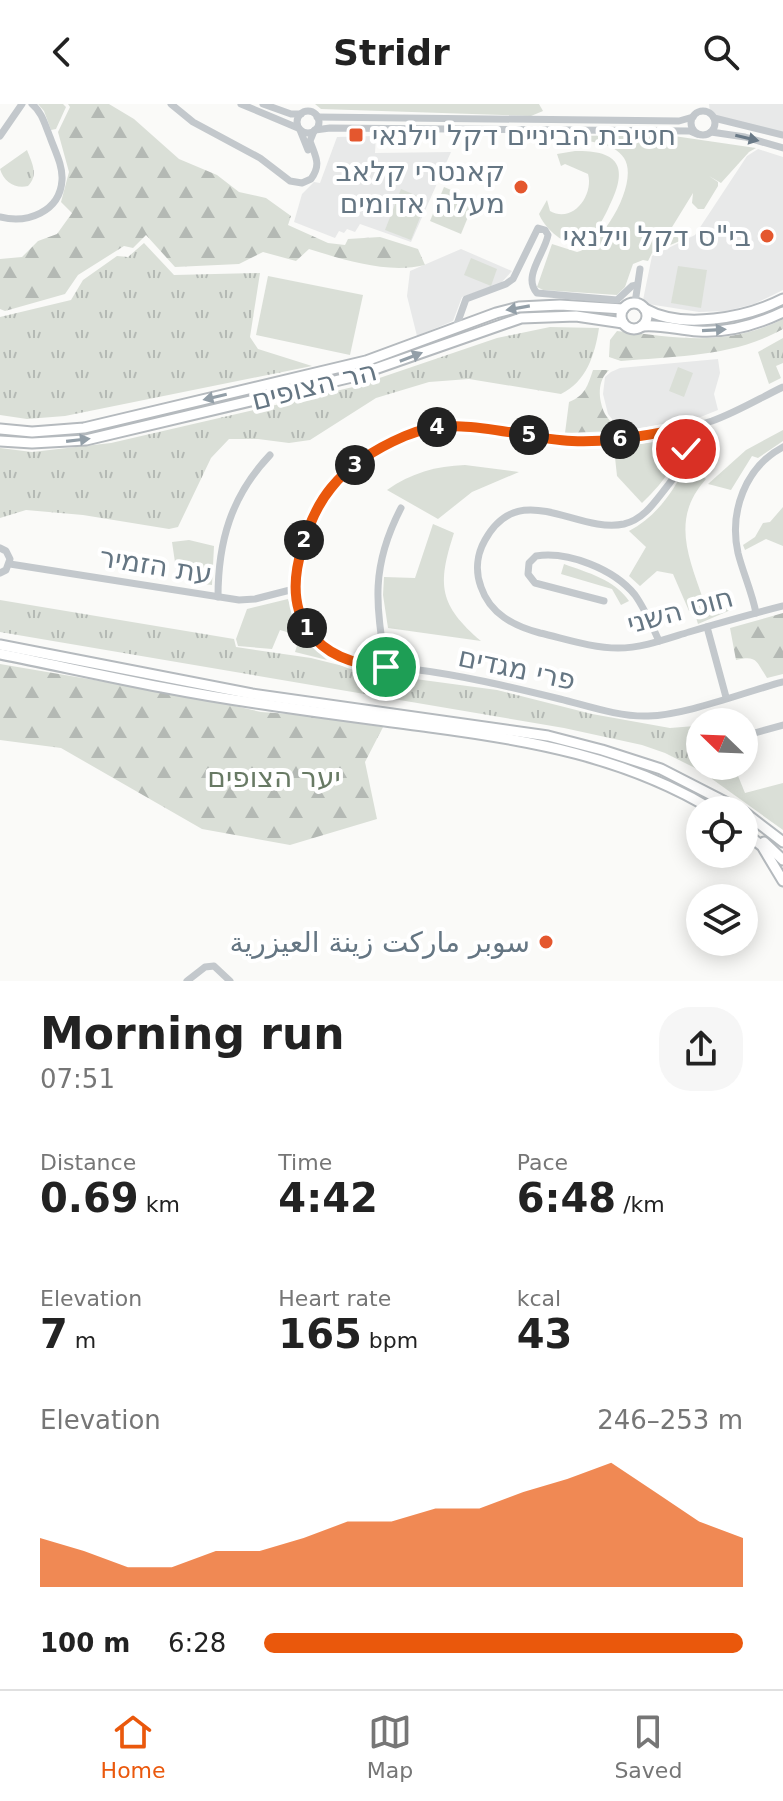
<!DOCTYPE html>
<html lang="en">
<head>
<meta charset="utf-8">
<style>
  body { margin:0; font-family:"DejaVu Sans",Vazirmatn,Heebo,sans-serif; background:#f6f6f6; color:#222; height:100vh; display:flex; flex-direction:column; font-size:30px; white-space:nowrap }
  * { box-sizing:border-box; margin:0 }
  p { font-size:26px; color:#767676 }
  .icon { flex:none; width:44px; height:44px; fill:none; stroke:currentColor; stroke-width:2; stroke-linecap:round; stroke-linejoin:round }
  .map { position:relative; height:877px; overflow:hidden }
  .sheet { display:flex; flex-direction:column; background:#fff; flex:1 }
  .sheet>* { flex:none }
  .needle { width:52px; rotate:293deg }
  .buttons { position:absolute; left:686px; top:604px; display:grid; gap:16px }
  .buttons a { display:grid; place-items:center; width:72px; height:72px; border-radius:50%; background:#fff; box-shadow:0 4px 20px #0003; font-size:40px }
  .pin { position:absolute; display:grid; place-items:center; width:68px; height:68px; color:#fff; margin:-34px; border:4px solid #fff; border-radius:50%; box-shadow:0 2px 8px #0007 }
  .km { position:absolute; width:40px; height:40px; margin:-20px; border-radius:50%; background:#222; color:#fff; font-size:22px; line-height:40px; text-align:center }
  .round { display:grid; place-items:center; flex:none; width:84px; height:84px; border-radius:32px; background:#f6f6f6 }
  .overview { display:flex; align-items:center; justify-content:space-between; height:136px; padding:0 40px }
  h1 { font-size:44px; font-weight:700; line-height:60px }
  .figures { display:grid; grid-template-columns:repeat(3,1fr); gap:12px; height:136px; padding:8px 40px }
  .figures div { display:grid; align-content:center }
  .figures b { font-size:40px; font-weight:700 }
  .figures small { font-size:22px; font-weight:400 }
  .figures p { font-size:22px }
  .chart { height:224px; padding:16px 40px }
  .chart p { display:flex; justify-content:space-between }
  .chart svg { width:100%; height:144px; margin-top:8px; fill:#ea580c; opacity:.7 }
  ul { padding:0 40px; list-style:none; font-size:26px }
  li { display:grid; grid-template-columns:128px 96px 1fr; align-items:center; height:60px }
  li i { height:20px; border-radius:10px; background:#ea580c }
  header { display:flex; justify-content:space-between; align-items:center; height:104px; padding:0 40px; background:#fff; font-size:36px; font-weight:700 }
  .menu { display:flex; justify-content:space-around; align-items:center; height:112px; border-top:2px solid #e0e0e0; background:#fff; font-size:22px; color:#767676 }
  .menu a { display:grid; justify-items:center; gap:4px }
  .menu .current { color:#ea580c }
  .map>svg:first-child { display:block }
  .built { fill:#e8e9e9 }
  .grass { fill:url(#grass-tufts) }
  .forest { fill:url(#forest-firs) }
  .park { fill:#dadfd7 }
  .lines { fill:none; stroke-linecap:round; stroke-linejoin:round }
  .major-casing { stroke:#b5babe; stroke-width:13 }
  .minor { stroke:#c3c8cc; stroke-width:7 }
  .major { stroke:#fff; stroke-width:9 }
  .oneway { fill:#6a7a87 }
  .oneway2 { fill:#939fa8 }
  .route-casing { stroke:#fff; stroke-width:16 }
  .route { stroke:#ea580c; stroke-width:10 }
  .poi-dot { fill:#e4572e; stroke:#fff; stroke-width:3 }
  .labels { text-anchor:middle; stroke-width:8; stroke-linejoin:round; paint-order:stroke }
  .poi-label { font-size:28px; fill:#657683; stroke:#fff; text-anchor:end }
  .street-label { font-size:28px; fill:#657683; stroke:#fff }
  .park-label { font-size:28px; fill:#687a64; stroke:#fff }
</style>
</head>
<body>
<header><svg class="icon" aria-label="back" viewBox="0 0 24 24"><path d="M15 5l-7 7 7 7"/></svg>Stridr<svg class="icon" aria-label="search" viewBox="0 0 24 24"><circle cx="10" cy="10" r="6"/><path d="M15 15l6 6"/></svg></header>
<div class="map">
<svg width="783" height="877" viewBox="0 0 783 877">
  <defs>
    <pattern id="grass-tufts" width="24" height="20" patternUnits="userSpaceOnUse" patternTransform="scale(2)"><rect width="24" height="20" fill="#dadfd7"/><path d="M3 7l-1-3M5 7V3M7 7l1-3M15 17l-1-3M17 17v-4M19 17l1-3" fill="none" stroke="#b4b9b4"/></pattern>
    <pattern id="forest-firs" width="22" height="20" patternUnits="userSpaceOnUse" patternTransform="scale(2)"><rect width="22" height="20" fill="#dadfd7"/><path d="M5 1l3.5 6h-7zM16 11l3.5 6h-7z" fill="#b4b9b4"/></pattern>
  </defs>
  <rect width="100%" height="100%" fill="#fafaf8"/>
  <!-- built -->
  <g class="built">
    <polygon points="709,0 783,0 783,31 714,14 710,9"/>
    <polygon points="376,32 375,49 451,48 411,138 360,120 355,128 347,125 344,129 339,127 335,134 294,118 302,90 314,78 320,79 337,33"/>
    <polygon points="758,45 783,53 783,186 754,200 726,207 699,208 648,200 643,196 652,152 695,131 747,52"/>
    <polygon points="461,145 512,167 501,179 462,193 453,217 417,232 407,192 410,167"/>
    <polygon points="718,255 720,269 714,290 718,306 698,314 618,328 616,320 608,310 603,290 605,273 611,268 620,264"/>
  </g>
  <!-- grass -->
  <g class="grass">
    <path d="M27,46C32,59 39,71 28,82C15,85 4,78 0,65Z"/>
    <polygon points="144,139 174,171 260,169 250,233 258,245 312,262 65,312 27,315 0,311 0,213 71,196 83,176 117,152 128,153"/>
    <path d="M550,223L599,224C595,251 586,278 561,290L469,275L429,278L376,294L310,336L289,339L258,335H229L211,354L178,423L169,425L83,411L26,406L0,414V344L32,348L111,339L353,283L497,234Z"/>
    <polygon points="783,234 783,259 776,262 781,274 769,280 758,248"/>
    <polygon points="0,496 234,535 236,543 311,554 371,569 497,586 592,610 670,624 695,622 700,637 700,662 708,662 711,672 665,649 642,641 564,624 0,528"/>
  </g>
  <!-- forest -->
  <g class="forest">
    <path d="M68,0H109L134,15L179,55L217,71L239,88L266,94L291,112L288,121L328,139L345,141L348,135L380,133L418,145L425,161C387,170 345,156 309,145L296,157L263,148L239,160L175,163L146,131L133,144L124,142L78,171L65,190L5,207L0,205V155L22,153L38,137L57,130L72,109L61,98L69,68L58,28L70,3Z"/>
    <path d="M783,215V225C733,253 676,252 621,257L609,253L610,236L617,227C676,233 726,244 783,215Z"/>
    <path d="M593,266H609C597,277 598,295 605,310C609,317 613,318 615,327L565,329L569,298C585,292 588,281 593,266Z"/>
    <path d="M783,509V570L767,574C756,557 757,551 736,556L730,524Z"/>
    <polygon points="0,560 200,594 261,608 303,611 383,623 365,658 377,715 290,741 202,725 61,644 0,636"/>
  </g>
  <!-- park -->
  <g class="park">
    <polygon points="38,0 63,0 66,3 56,25 51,26 44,7"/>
    <polygon points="315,0 539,0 543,7 531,12 321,5"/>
    <path d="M667,31L756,44L749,48L721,79L709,72L718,78V82L704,105H698L692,99L693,89L669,128L682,136L652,149L648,157L643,156L633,160L625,183L617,191L543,186L537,183L552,140L577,148C602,142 640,78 624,54C614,38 587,37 571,35L567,32Z"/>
    <path d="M575,47C623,46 628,66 608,105C601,119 592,137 575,140C561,139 544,123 539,110L547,96L550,107C573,120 594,91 588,70L565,60L561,62L557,50Z"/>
    <polygon points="444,83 475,96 461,130 430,117"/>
    <polygon points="401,85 427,96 411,136 385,126"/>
    <polygon points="471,154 497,165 491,182 464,171"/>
    <polygon points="678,162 707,166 701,204 671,199"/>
    <polygon points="268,172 363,191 350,251 256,231"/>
    <polygon points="678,263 693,269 684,293 669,287"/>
    <polygon points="783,326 783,337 758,354 752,352 731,386 708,380 746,346"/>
    <path d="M677,334C681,360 659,382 642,399L617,372L614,344Z"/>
    <path d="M687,360L706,375C671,414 688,451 703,495L733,505L698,520L694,507H689L673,470L657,467L640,482L629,472L646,443L629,427C656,413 674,387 687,360Z"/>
    <path d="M465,361L519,368L472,388L438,415L387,386C411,369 436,362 465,361Z"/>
    <polygon points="783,403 783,442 766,435 745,446 743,441 755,433 763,419 770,418"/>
    <path d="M433,420L454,429C437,481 439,501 481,537L388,524L383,491L384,473L415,474Z"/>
    <polygon points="189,436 214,442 212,481 192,479 194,468 176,465 172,438"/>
    <path d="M564,460C588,469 614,475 629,497L621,501L612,485L561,470Z"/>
    <path d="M288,495C296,520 307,539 327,556L295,548L300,532L280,526L272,545L238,542L236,535L247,505Z"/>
    <polygon points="719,662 734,662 745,689 783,679 783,726 712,675 710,664"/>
  </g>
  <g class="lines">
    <defs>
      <g id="major">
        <circle cx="634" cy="212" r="13"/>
        <path d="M645,205C682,226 746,214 783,195"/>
        <path d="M642,222C661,220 679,226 698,227C728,229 756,221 783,208"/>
        <polyline points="0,325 32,328 84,324 366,257 496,209 519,203 560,201 623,205"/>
        <polyline points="0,337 32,339 86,336 352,273 521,214 576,212 623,219"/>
        <polyline points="0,541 252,590 548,632 602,646 661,665 741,706"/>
        <path d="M0,550C85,567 170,587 256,599C314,608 372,615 430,623C529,636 626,653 713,706"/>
        <polyline points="744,708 783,738"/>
        <polyline points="744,728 762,742 783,777"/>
        <polyline points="764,738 783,756"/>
      </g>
    </defs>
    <!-- major casing -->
    <use href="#major" class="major-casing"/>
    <!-- minor -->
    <g class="minor">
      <path d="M171,0L193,18L260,54L290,77L302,79L311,75C322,60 315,52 310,37L314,27"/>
      <polyline points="241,0 298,24"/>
      <polyline points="263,0 291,10 301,10"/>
      <circle cx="703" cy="19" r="12"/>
      <circle cx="308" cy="18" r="11"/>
      <polyline points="317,13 679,17 693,13"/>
      <polyline points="714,14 783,31"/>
      <polyline points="300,26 308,46"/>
      <polyline points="315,26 330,24 690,27 697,30"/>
      <polyline points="711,28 745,33 783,44"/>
      <polyline points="0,32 22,0"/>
      <path d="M0,113C27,120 60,108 62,76C63,62 55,47 50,33C45,21 42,8 32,0"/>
      <polyline points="635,199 640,165"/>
      <path d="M456,223L466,195L506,180L513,175L538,124L545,126L548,131C545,149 522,173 537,189L617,196L632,182L637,181"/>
      <path d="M783,283C760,294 737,308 712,317C670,331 620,338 575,337C496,335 452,302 375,346C335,370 312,407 299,451C289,488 296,525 330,548C354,564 384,562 411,565C461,571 511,583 560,595C588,602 619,613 648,612C687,611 744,588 783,578"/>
      <path d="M681,325C689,348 683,362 669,380C656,396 645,415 624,420C576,430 520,373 485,436C477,450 475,467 481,483C490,510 514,522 540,529C566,535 592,544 618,544C642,544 666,535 689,528C720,519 751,510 783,502"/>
      <polyline points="0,444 6,447 10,455 6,466 0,469"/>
      <polyline points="10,460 239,496 255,495 294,485"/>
      <path d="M218,493C218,438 231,392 270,351"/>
      <path d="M604,497L535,479L528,470L529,459L536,452C568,447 614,465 635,491C645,505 652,522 659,537"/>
      <path d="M756,509C752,488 743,469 738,449C729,408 745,363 783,343"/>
      <polyline points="707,523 726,593"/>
      <path d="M386,563C376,500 370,464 401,404"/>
      <polyline points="744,632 783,621"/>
      <polyline points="187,877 205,863 214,862 230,877"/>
    </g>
    <!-- major -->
    <use href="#major" class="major"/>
  </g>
  <!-- one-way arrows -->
  <defs><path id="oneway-solid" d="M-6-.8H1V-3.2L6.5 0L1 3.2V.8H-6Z" transform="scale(2)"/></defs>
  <use class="oneway" href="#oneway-solid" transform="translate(747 34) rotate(13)"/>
  <g class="oneway2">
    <use href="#oneway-solid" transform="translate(518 204) rotate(170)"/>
    <use href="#oneway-solid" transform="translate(714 226) rotate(-3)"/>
    <use href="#oneway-solid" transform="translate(411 253) rotate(-21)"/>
    <use href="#oneway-solid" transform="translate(215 293) rotate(167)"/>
    <use href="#oneway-solid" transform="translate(78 336) rotate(-7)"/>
  </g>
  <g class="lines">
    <defs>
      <path id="route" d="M386,563C314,558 281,513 302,444C308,423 317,401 331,384C350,360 377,344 405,332C459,309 516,334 572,337C609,339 645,331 681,325L686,345"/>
    </defs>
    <!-- route casing -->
    <use href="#route" class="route-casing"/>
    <!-- route -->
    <use href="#route" class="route"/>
  </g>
  <!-- markers -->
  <g class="poi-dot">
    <rect x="348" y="23" width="16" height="16" rx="4"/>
    <circle cx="521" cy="83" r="8"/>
    <circle cx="767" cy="132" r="8"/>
    <circle cx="546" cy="838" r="8"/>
  </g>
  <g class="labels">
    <!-- poi labels -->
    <g class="poi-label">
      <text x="372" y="41" text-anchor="start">חטיבת הביניים דקל וילנאי</text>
      <text x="505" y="77">קאנטרי קלאב<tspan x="505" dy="32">מעלה אדומים</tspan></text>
      <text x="751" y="142">בי"ס דקל וילנאי</text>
      <text x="530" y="848">سوبر ماركت زينة العيزرية</text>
    </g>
    <!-- street labels -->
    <g class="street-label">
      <text transform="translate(314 281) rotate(-14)" y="10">הר הצופים</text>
      <text transform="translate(156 461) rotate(9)" y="10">עת הזמיר</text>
      <text transform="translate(680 506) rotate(-15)" y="10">חוט השני</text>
      <text transform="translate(517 564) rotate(12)" y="10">פרי מגדים</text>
    </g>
    <!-- park labels -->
    <g class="park-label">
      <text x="274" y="683">יער הצופים</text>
    </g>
  </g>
</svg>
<div class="buttons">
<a><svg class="needle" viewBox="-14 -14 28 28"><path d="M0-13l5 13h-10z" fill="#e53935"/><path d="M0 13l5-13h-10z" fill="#767676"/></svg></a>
<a><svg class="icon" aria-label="locate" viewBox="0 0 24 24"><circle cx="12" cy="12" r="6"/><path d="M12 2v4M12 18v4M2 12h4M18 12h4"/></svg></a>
<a><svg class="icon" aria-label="layers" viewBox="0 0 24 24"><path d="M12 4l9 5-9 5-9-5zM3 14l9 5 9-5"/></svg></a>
</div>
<div class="pin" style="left:386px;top:563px;background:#1e9e55"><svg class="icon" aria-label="arrive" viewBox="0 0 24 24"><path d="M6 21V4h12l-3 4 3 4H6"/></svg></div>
<div class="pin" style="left:686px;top:345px;background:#d93025"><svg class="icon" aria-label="check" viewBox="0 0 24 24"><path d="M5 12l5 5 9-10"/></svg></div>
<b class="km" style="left:307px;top:524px">1</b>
<b class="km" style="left:304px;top:436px">2</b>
<b class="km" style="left:355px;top:361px">3</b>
<b class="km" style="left:437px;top:323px">4</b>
<b class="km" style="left:529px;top:331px">5</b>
<b class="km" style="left:620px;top:335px">6</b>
</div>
<section class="sheet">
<div class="overview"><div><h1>Morning run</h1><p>07:51</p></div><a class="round"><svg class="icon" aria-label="share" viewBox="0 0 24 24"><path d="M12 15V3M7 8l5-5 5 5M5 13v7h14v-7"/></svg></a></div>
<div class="figures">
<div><p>Distance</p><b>0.69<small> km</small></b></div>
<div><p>Time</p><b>4:42</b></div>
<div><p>Pace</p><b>6:48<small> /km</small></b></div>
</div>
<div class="figures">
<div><p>Elevation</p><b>7<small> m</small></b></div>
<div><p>Heart rate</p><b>165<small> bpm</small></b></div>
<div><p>kcal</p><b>43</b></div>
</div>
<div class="chart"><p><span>Elevation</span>246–253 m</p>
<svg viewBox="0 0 160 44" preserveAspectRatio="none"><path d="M0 44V29L10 33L20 38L30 38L40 33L50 33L60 29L70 24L80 24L90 20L100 20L110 15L120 11L130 6L140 15L150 24L160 29V44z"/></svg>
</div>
<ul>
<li><b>100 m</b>6:28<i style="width:100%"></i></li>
</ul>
</section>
<nav class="menu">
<a class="current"><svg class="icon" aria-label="home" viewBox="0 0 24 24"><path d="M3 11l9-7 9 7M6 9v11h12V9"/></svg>Home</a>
<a><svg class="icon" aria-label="map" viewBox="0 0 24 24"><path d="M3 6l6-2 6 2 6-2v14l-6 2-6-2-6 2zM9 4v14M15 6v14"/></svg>Map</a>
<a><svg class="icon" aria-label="saved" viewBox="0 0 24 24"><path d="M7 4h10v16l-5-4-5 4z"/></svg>Saved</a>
</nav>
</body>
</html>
